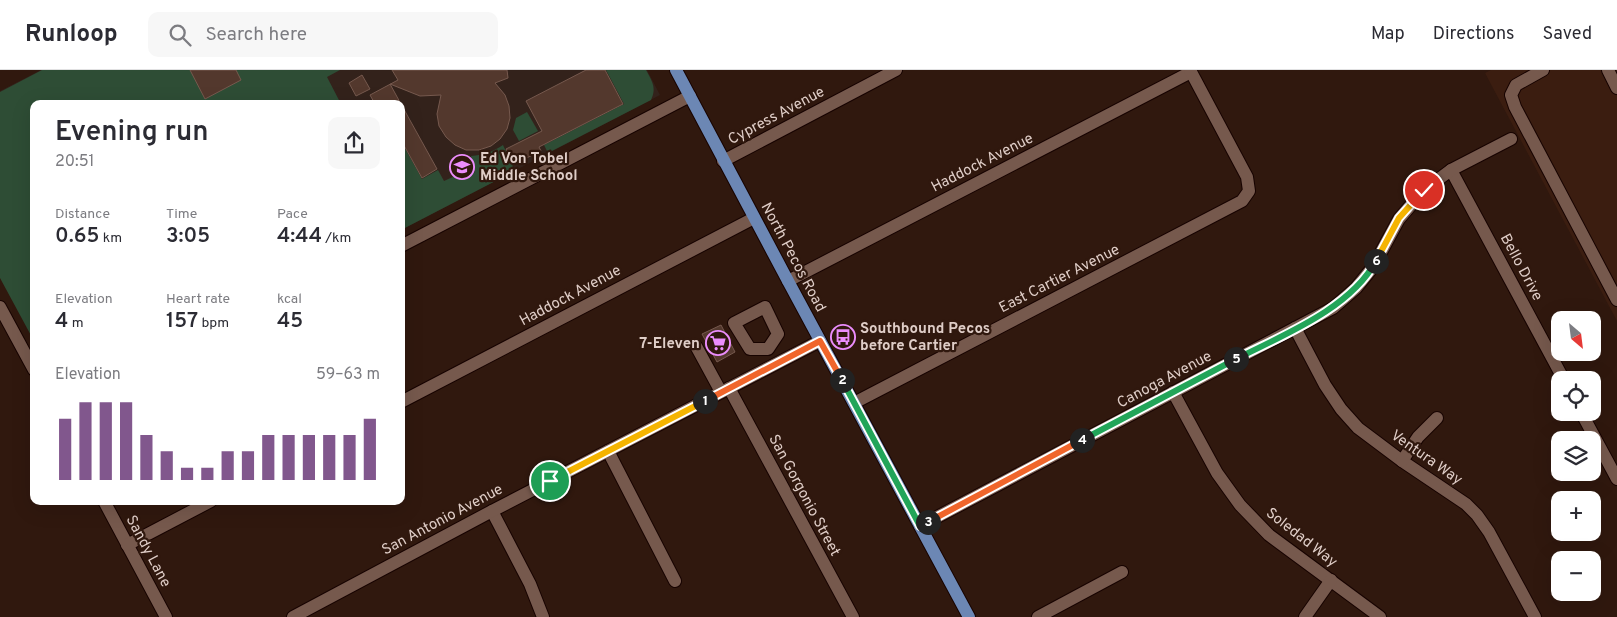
<!DOCTYPE html>
<html lang="en">
<head>
<meta charset="utf-8">
<style>
  body { margin:0; font-family:Overpass,sans-serif; background:#f7f7f7; color:#2b2b33; height:100vh; display:flex; flex-direction:column; font-size:19px; white-space:nowrap }
  * { box-sizing:border-box; margin:0 }
  p { font-size:16px; color:#7c7c81 }
  .icon { flex:none; width:28px; height:28px; fill:none; stroke:currentColor; stroke-width:2; stroke-linecap:round; stroke-linejoin:round }
  .map { position:relative; flex:1; overflow:hidden }
  .sheet { position:absolute; left:30px; top:30px; width:375px; height:405px; display:flex; flex-direction:column; background:#fff; border-radius:10px; box-shadow:0 5px 20px #0002 }
  .sheet>* { flex:none }
  .needle { width:32px; rotate:152deg }
  .buttons { position:absolute; left:1551px; top:241px; display:grid; gap:10px }
  .buttons a { display:grid; place-items:center; width:50px; height:50px; border-radius:10px; background:#fff; box-shadow:0 5px 20px #0002; font-size:25px }
  .pin { position:absolute; display:grid; place-items:center; width:42px; height:42px; color:#fff; margin:-21px; border:2px solid #fff; border-radius:50%; box-shadow:0 1px 5px #0007 }
  .km { position:absolute; width:25px; height:25px; margin:-12px; border-radius:50%; background:#222; color:#fff; font-size:14px; line-height:25px; text-align:center }
  .round { display:grid; place-items:center; flex:none; width:52px; height:52px; border-radius:10px; background:#f7f7f7 }
  .overview { display:flex; align-items:center; justify-content:space-between; height:85px; padding:0 25px }
  h1 { font-size:28px; font-weight:600; line-height:38px }
  .metrics { display:grid; grid-template-columns:repeat(3,1fr); gap:8px; height:85px; padding:5px 25px }
  .metrics div { display:grid; align-content:center }
  .metrics b { font-size:21px; font-weight:600 }
  .metrics small { font-size:14px; font-weight:400 }
  .metrics p { font-size:14px }
  .chart { height:140px; padding:10px 25px }
  .chart p { display:flex; justify-content:space-between }
  .chart svg { width:100%; height:90px; margin-top:5px; stroke:#81578d; stroke-width:6 }
  header { display:flex; align-items:center; gap:30px; box-sizing:border-box; height:70px; padding:0 25px; background:#fff; border-bottom:1px solid #e1e1e2 }
  header strong { font-size:24px }
  nav { display:flex; gap:28px; margin-inline-start:auto; font-size:18px }
  .search { width:350px; height:45px; background:#f7f7f7; display:flex; align-items:center; gap:12px; box-sizing:border-box; padding:0 18px; border-radius:10px; color:#7c7c81; font-size:19px }
  .map>svg:first-child { display:block }
  .built { fill:#3b1d10 }
  .education { fill:#33221b }
  .green { fill:#2e4d35 }
  .building { fill:#53382d; stroke:#76594e }
  .lines { fill:none; stroke-linecap:round; stroke-linejoin:round }
  .minor-casing { stroke:#170300; stroke-width:14 }
  .major-casing { stroke:#170300; stroke-width:14 }
  .minor { stroke:#76594d; stroke-width:12 }
  .major { stroke:#6c87b4; stroke-width:12 }
  .split-1-casing { stroke:#fff; stroke-width:10 }
  .split-2-casing { stroke:#fff; stroke-width:10 }
  .split-3-casing { stroke:#fff; stroke-width:10 }
  .split-4-casing { stroke:#fff; stroke-width:10 }
  .split-5-casing { stroke:#fff; stroke-width:10 }
  .split-6-casing { stroke:#fff; stroke-width:10 }
  .split-7-casing { stroke:#fff; stroke-width:10 }
  .split-1 { stroke:#f5b400; stroke-width:6 }
  .split-2 { stroke:#f0652b; stroke-width:6 }
  .split-3 { stroke:#22a559; stroke-width:6 }
  .split-4 { stroke:#f0652b; stroke-width:6 }
  .split-5 { stroke:#22a559; stroke-width:6 }
  .split-6 { stroke:#22a559; stroke-width:6 }
  .split-7 { stroke:#f5b400; stroke-width:6 }
  .labels { text-anchor:middle; stroke-width:4.5; stroke-linejoin:round; paint-order:stroke }
  .street-label { font-size:15px; fill:#dfcdc7; stroke:#30180e }
  .poi-label { font-size:15px; font-weight:bold; fill:#dfcdc7; stroke:#30180e; text-anchor:start }
</style>
</head>
<body>
<header>
<strong>Runloop</strong>
<div class="search"><svg class="icon" aria-label="search" viewBox="0 0 24 24"><circle cx="10" cy="10" r="6"/><path d="M15 15l6 6"/></svg>Search here</div>
<nav><a>Map</a><a>Directions</a><a>Saved</a></nav>
</header>
<div class="map">
<svg width="1617" height="547" viewBox="0 0 1617 547">
  <rect width="100%" height="100%" fill="#30180e"/>
  <!-- built -->
  <polygon class="built" points="1491,0 1617,0 1617,251 1485,3"/>
  <!-- education -->
  <polygon class="education" points="41,0 647,0 660,25 401,160 401,34 34,34 0,208 0,21"/>
  <!-- green -->
  <g class="green">
    <polygon points="42,0 340,0 327,7 341,34 34,34 34,271 0,208 0,22"/>
    <path d="M606,0H646C652,11 657,18 651,30L548,83L544,75L624,34Z"/>
    <polygon points="527,42 538,61 519,71 513,60 516,48"/>
    <path d="M401,71L422,109L438,100L444,111L470,99L472,104L475,102L471,86C484,85 492,82 503,75L515,101L401,160Z"/>
  </g>
  <!-- building -->
  <g class="building">
    <polygon points="190,0 236,0 241,10 205,29"/>
    <polygon points="392,0 507,0 508,8 495,13 505,25 509,36 510,48 507,59 500,69 491,76 479,80 466,80 455,75 446,67 439,56 437,44 441,25 420,26 390,14 401,34 375,34 370,25 398,10"/>
    <polygon points="586,0 605,0 623,34 539,77 541,81 514,94 506,79 542,61 526,31"/>
    <polygon points="362,5 370,19 356,26 349,13"/>
    <polygon points="401,34 437,99 422,108 401,70"/>
    <polygon points="721,255 735,282 717,292 702,264"/>
  </g>
  <g class="lines">
    <defs>
      <g id="minor">
        <polyline points="1543,0 1516,15 1511,25 1515,37 1617,230"/>
        <polyline points="1608,0 1617,18"/>
        <polyline points="723,91 896,0"/>
        <polyline points="1451,100 1564,310"/>
        <polyline points="401,176 690,26"/>
        <polyline points="788,211 1191,2"/>
        <polyline points="0,237 34,300"/>
        <polygon points="765,237 778,264 768,279 750,279 734,253"/>
        <polyline points="1295,258 1325,315 1341,339 1358,358 1402,391 1466,434 1477,445 1489,462 1535,547"/>
        <polyline points="696,276 721,322"/>
        <polyline points="729,318 853,547"/>
        <polyline points="1173,322 1217,403 1240,435 1269,465 1380,547"/>
        <polyline points="401,332 754,148"/>
        <polyline points="854,333 1242,131 1249,121 1247,107 1190,0"/>
        <polyline points="1581,342 1617,409"/>
        <polyline points="608,381 675,511"/>
        <polyline points="1402,391 1418,367 1437,348"/>
        <polyline points="104,431 166,547"/>
        <polyline points="492,441 530,514 543,547"/>
        <polyline points="920,456 1333,238 1356,218 1373,197 1399,149 1424,120 1451,100 1511,69"/>
        <polyline points="127,475 211,431"/>
        <polyline points="293,547 492,441 820,271"/>
        <polyline points="1038,547 1122,502"/>
        <polyline points="1305,547 1331,510"/>
      </g>
      <polyline id="major" points="676,0 788,211 969,547"/>
    </defs>
    <!-- minor casing -->
    <use href="#minor" class="minor-casing"/>
    <!-- major casing -->
    <use href="#major" class="major-casing"/>
    <!-- minor -->
    <use href="#minor" class="minor"/>
    <!-- major -->
    <use href="#major" class="major"/>
  </g>
  <g class="lines">
    <defs>
      <polyline id="split-1" points="550,411 705,331"/>
      <polyline id="split-2" points="705,331 820,271 842,310"/>
      <polyline id="split-3" points="842,310 920,456 928,452"/>
      <polyline id="split-4" points="928,452 1082,370"/>
      <polyline id="split-5" points="1082,370 1236,289"/>
      <path id="split-6" d="M1236,289C1283,265 1350,239 1376,191"/>
      <polyline id="split-7" points="1376,191 1399,148 1424,120"/>
    </defs>
    <!-- split-1 casing -->
    <use href="#split-1" class="split-1-casing"/>
    <!-- split-2 casing -->
    <use href="#split-2" class="split-2-casing"/>
    <!-- split-3 casing -->
    <use href="#split-3" class="split-3-casing"/>
    <!-- split-4 casing -->
    <use href="#split-4" class="split-4-casing"/>
    <!-- split-5 casing -->
    <use href="#split-5" class="split-5-casing"/>
    <!-- split-6 casing -->
    <use href="#split-6" class="split-6-casing"/>
    <!-- split-7 casing -->
    <use href="#split-7" class="split-7-casing"/>
    <!-- split-1 -->
    <use href="#split-1" class="split-1"/>
    <!-- split-2 -->
    <use href="#split-2" class="split-2"/>
    <!-- split-3 -->
    <use href="#split-3" class="split-3"/>
    <!-- split-4 -->
    <use href="#split-4" class="split-4"/>
    <!-- split-5 -->
    <use href="#split-5" class="split-5"/>
    <!-- split-6 -->
    <use href="#split-6" class="split-6"/>
    <!-- split-7 -->
    <use href="#split-7" class="split-7"/>
  </g>
  <!-- icons -->
  <defs>
    <symbol id="school-ring" viewBox="-11 -11 22 22"><circle r="9.5" fill="#30180e" stroke="#eb8dfc" stroke-width="1.5"/><path d="M0-5L7-2L0 1L-7-2ZM-4 1L0 2.5L4 1V4Q0 6-4 4Z" fill="#eb8dfc"/></symbol>
    <symbol id="bus-ring" viewBox="-11 -11 22 22"><circle r="9.5" fill="#30180e" stroke="#eb8dfc" stroke-width="1.5"/><path d="M-5-6H5V4H4V6H2V4H-2V6H-4V4H-5ZM-3.5-4V0h7V-4ZM-3.5 1.2v1.5H-2V1.2ZM2 1.2v1.5H3.5V1.2Z" fill="#eb8dfc"/></symbol>
    <symbol id="supermarket-ring" viewBox="-11 -11 22 22"><circle r="9.5" fill="#30180e" stroke="#eb8dfc" stroke-width="1.5"/><path d="M-6-5.5h2.5l.6 2H6L4.5 2H-2.5L-4.4-4H-6ZM-1.5 3.2a1.3 1.3 0 1 0 .1 0ZM3 3.2a1.3 1.3 0 1 0 .1 0Z" fill="#eb8dfc"/></symbol>
  </defs>
  <g fill-rule="evenodd">
    <use href="#school-ring" x="448" y="83" width="28" height="28"/>
    <use href="#bus-ring" x="829" y="253" width="28" height="28"/>
    <use href="#supermarket-ring" x="704" y="259" width="28" height="28"/>
  </g>
  <g class="labels">
    <!-- street labels -->
    <g class="street-label">
      <text transform="translate(776 45) rotate(-28)" y="5">Cypress Avenue</text>
      <text transform="translate(982 92) rotate(-27)" y="5">Haddock Avenue</text>
      <text transform="translate(794 187) rotate(62)" y="5">North Pecos Road</text>
      <text transform="translate(1522 197) rotate(62)" y="5">Bello Drive</text>
      <text transform="translate(1059 208) rotate(-27)" y="5">East Cartier Avenue</text>
      <text transform="translate(570 225) rotate(-28)" y="5">Haddock Avenue</text>
      <text transform="translate(1164 309) rotate(-28)" y="5">Canoga Avenue</text>
      <text transform="translate(1427 387) rotate(35)" y="5">Ventura Way</text>
      <text transform="translate(805 425) rotate(62)" y="5">San Gorgonio Street</text>
      <text transform="translate(442 449) rotate(-28)" y="5">San Antonio Avenue</text>
      <text transform="translate(1302 467) rotate(38)" y="5">Soledad Way</text>
      <text transform="translate(149 481) rotate(62)" y="5">Sandy Lane</text>
    </g>
    <!-- poi labels -->
    <g class="poi-label">
      <text x="480" y="93">Ed Von Tobel<tspan x="480" dy="17">Middle School</tspan></text>
      <text x="860" y="263">Southbound Pecos<tspan x="860" dy="17">before Cartier</tspan></text>
      <text x="700" y="278" text-anchor="end">7-Eleven</text>
    </g>
  </g>
</svg>
<div class="buttons">
<a><svg class="needle" viewBox="-14 -14 28 28"><path d="M0-13l5 13h-10z" fill="#e53935"/><path d="M0 13l5-13h-10z" fill="#7c7c81"/></svg></a>
<a><svg class="icon" aria-label="locate" viewBox="0 0 24 24"><circle cx="12" cy="12" r="6"/><path d="M12 2v4M12 18v4M2 12h4M18 12h4"/></svg></a>
<a><svg class="icon" aria-label="layers" viewBox="0 0 24 24"><path d="M12 4l9 5-9 5-9-5zM3 14l9 5 9-5"/></svg></a>
<a>+</a>
<a>−</a>
</div>
<div class="pin" style="left:550px;top:411px;background:#1e9e55"><svg class="icon" aria-label="arrive" viewBox="0 0 24 24"><path d="M6 21V4h12l-3 4 3 4H6"/></svg></div>
<div class="pin" style="left:1424px;top:120px;background:#d93025"><svg class="icon" aria-label="check" viewBox="0 0 24 24"><path d="M5 12l5 5 9-10"/></svg></div>
<b class="km" style="left:705px;top:331px">1</b>
<b class="km" style="left:842px;top:310px">2</b>
<b class="km" style="left:928px;top:452px">3</b>
<b class="km" style="left:1082px;top:370px">4</b>
<b class="km" style="left:1236px;top:289px">5</b>
<b class="km" style="left:1376px;top:191px">6</b>
<section class="sheet">
<div class="overview"><div><h1>Evening run</h1><p>20:51</p></div><a class="round"><svg class="icon" aria-label="share" viewBox="0 0 24 24"><path d="M12 15V3M7 8l5-5 5 5M5 13v7h14v-7"/></svg></a></div>
<div class="metrics">
<div><p>Distance</p><b>0.65<small> km</small></b></div>
<div><p>Time</p><b>3:05</b></div>
<div><p>Pace</p><b>4:44<small> /km</small></b></div>
</div>
<div class="metrics">
<div><p>Elevation</p><b>4<small> m</small></b></div>
<div><p>Heart rate</p><b>157<small> bpm</small></b></div>
<div><p>kcal</p><b>45</b></div>
</div>
<div class="chart"><p><span>Elevation</span>59–63 m</p>
<svg viewBox="0 0 160 44" preserveAspectRatio="none"><path d="M5 44V14M15 44V6M25 44V6M35 44V6M45 44V22M55 44V30M65 44V38M75 44V38M85 44V30M95 44V30M105 44V22M115 44V22M125 44V22M135 44V22M145 44V22M155 44V14"/></svg>
</div>
</section>
</div>
</body>
</html>
